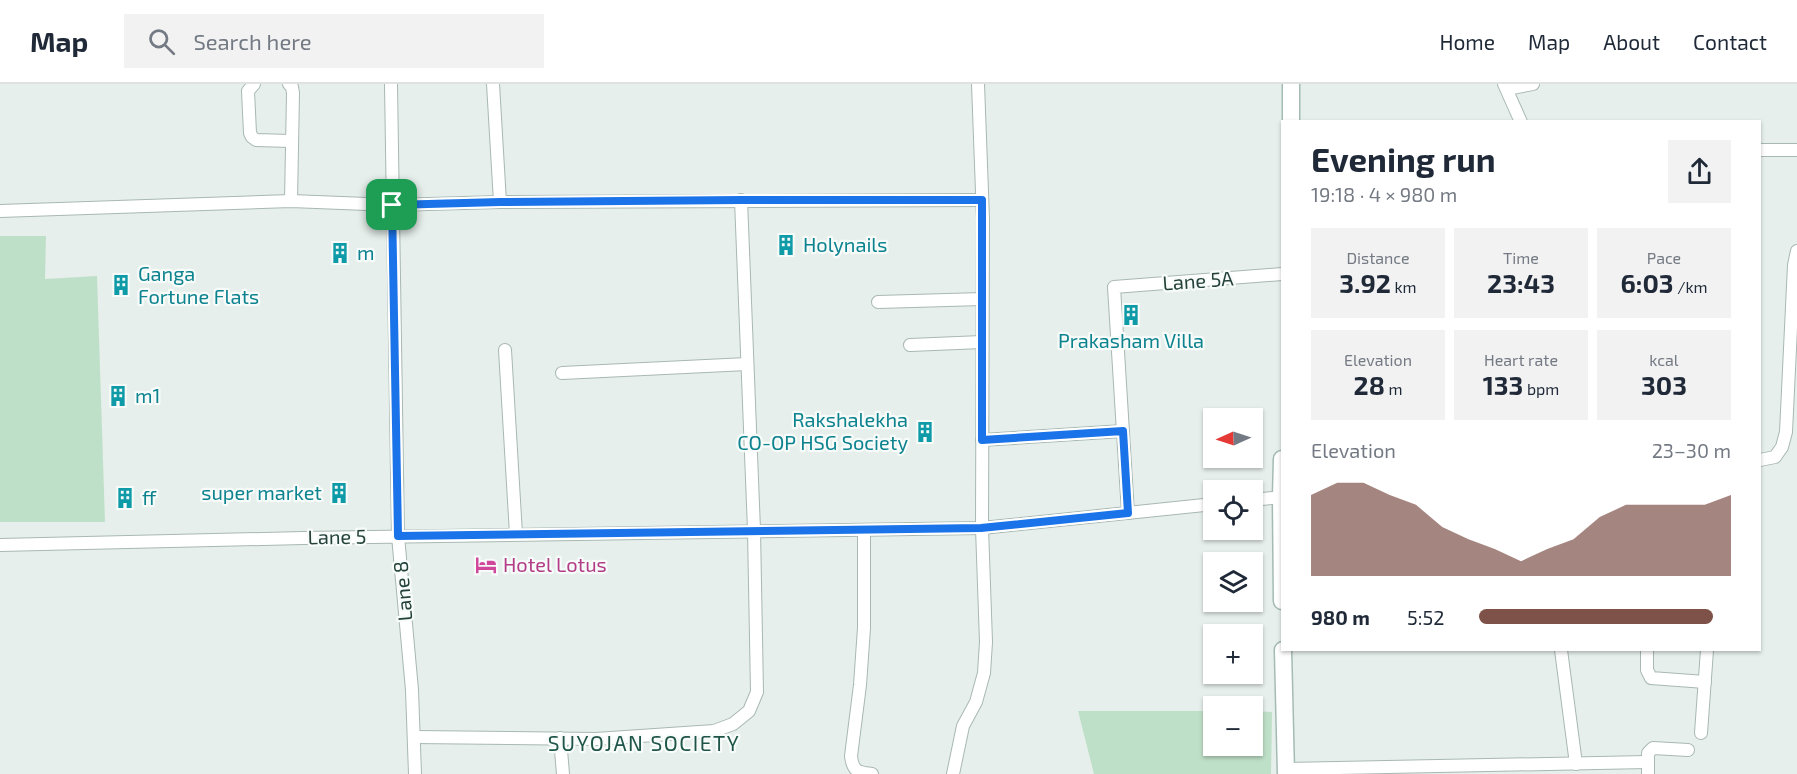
<!DOCTYPE html>
<html lang="en">
<head>
<meta charset="utf-8">
<style>
  body { margin:0; font-family:"Exo 2",sans-serif; background:#f2f2f3; color:#1f2937; height:100vh; display:flex; flex-direction:column; font-size:22px; white-space:nowrap }
  * { box-sizing:border-box; margin:0 }
  p { font-size:20px; color:#747a83 }
  .icon { flex:none; width:33px; height:33px; fill:none; stroke:currentColor; stroke-width:2; stroke-linecap:round; stroke-linejoin:round }
  .map { position:relative; flex:1; overflow:hidden }
  .sheet { position:absolute; left:1281px; top:36px; width:480px; height:531px; display:flex; flex-direction:column; background:#fff; border-radius:0px; box-shadow:0 2px 4px #0004 }
  .sheet>* { flex:none }
  .needle { width:39px; rotate:267deg }
  .tools { position:absolute; left:1203px; top:324px; display:grid; gap:12px }
  .tools a { display:grid; place-items:center; width:60px; height:60px; border-radius:0px; background:#fff; box-shadow:0 2px 4px #0004; font-size:30px }
  .pin { position:absolute; display:grid; place-items:center; width:51px; height:51px; color:#fff; margin:-26px; border-radius:12px; box-shadow:0 3px 9px #0006 }
  .round { display:grid; place-items:center; flex:none; width:63px; height:63px; border-radius:0px; background:#f2f2f3 }
  .summary { display:flex; align-items:center; justify-content:space-between; height:102px; padding:0 30px }
  h1 { font-size:33px; font-weight:700; line-height:45px }
  .stats { display:grid; grid-template-columns:repeat(3,1fr); gap:9px; height:102px; padding:6px 30px }
  .stats div { display:grid; align-content:center; border-radius:0px; background:#f2f2f3; text-align:center }
  .stats b { font-size:26px; font-weight:700 }
  .stats small { font-size:16px; font-weight:400 }
  .stats p { font-size:16px }
  .chart { height:168px; padding:12px 30px }
  .chart p { display:flex; justify-content:space-between }
  .chart svg { width:100%; height:108px; margin-top:6px; fill:#7f5249; opacity:.7 }
  ul { padding:0 30px; list-style:none; font-size:20px }
  li { display:grid; grid-template-columns:96px 72px 1fr; align-items:center; height:45px }
  li i { height:15px; border-radius:8px; background:#7f5249 }
  header { display:flex; align-items:center; gap:36px; box-sizing:border-box; height:84px; padding:0 30px; background:#fff; border-bottom:2px solid #e0e1e3 }
  header strong { font-size:28px }
  nav { display:flex; gap:33px; margin-inline-start:auto; font-size:21px }
  .search { width:420px; height:54px; background:#f2f2f3; display:flex; align-items:center; gap:15px; box-sizing:border-box; padding:0 21px; border-radius:0px; color:#747a83; font-size:22px }
  .map>svg:first-child { display:block }
  .green { fill:#bfe0c8 }
  .lines { fill:none; stroke-linecap:round; stroke-linejoin:round }
  .minor-casing { stroke:#a8b8b2; stroke-width:14 }
  .secondary-casing { stroke:#a4bbb3; stroke-width:19 }
  .minor { stroke:#fff; stroke-width:12 }
  .secondary { stroke:#fff; stroke-width:16 }
  .route-casing { stroke:#fff; stroke-width:12 }
  .route { stroke:#1a73e8; stroke-width:8 }
  .labels { text-anchor:middle; stroke-width:4.5; stroke-linejoin:round; paint-order:stroke }
  .culture-label { font-size:20px; fill:#0d838f; stroke:#f7fbf9; text-anchor:start }
  .street-label { font-size:20px; fill:#24423a; stroke:#f7fbf9 }
  .hotel-label { font-size:20px; fill:#b23c85; stroke:#f7fbf9; text-anchor:start }
  .neighbourhood-label { font-size:21px; letter-spacing:1.5px; fill:#1f5548; stroke:#f7fbf9 }
</style>
</head>
<body>
<header>
<strong>Map</strong>
<div class="search"><svg class="icon" aria-label="search" viewBox="0 0 24 24"><circle cx="10" cy="10" r="6"/><path d="M15 15l6 6"/></svg>Search here</div>
<nav><a>Home</a><a>Map</a><a>About</a><a>Contact</a></nav>
</header>
<div class="map">
<svg width="1797" height="690" viewBox="0 0 1797 690">
  <rect width="100%" height="100%" fill="#e6efeb"/>
  <!-- green -->
  <g class="green">
    <polygon points="0,152 46,152 45,195 97,192 105,438 0,438"/>
    <polygon points="1078,627 1213,627 1214,662 1252,662 1253,627 1272,628 1271,690 1094,690"/>
  </g>
  <g class="lines">
    <defs>
      <g id="minor">
        <polyline points="254,0 248,7 250,49 252,53 256,56 291,57"/>
        <polyline points="289,0 292,3 293,9 291,117"/>
        <polyline points="391,0 398,452 412,606 415,690"/>
        <polyline points="493,0 500,118"/>
        <polyline points="1504,0 1521,38"/>
        <polyline points="1507,5 1533,0"/>
        <polyline points="1760,66 1797,66"/>
        <polyline points="0,127 291,117 392,121 500,118 982,116"/>
        <polyline points="878,218 982,215"/>
        <polyline points="910,261 982,258"/>
        <polyline points="505,266 516,450"/>
        <polyline points="562,289 747,280"/>
        <polyline points="982,356 1123,347"/>
        <polyline points="1760,376 1775,373 1782,363 1786,348 1794,181 1797,167"/>
        <polyline points="1252,416 1282,413"/>
        <polyline points="1128,429 1114,203 1282,190"/>
        <path d="M864,446V544L860,601L851,672C853,688 858,688 872,690"/>
        <polyline points="0,461 303,454 982,444 1214,420"/>
        <polyline points="1561,566 1576,680"/>
        <polyline points="1647,566 1647,586 1651,594 1705,598"/>
        <polyline points="1701,649 1707,566"/>
        <polyline points="414,653 596,655 714,647 733,640 749,627 757,608 754,446 741,116"/>
        <polyline points="560,654 563,690"/>
        <polyline points="1286,685 1647,678"/>
        <polyline points="953,690 963,642 976,618 984,589 986,558 982,444 983,135 978,0"/>
        <polyline points="1648,690 1648,669 1653,664 1688,666"/>
      </g>
      <g id="secondary">
        <polyline points="1291,0 1291,38"/>
        <polyline points="1282,375 1281,413 1282,517"/>
        <polyline points="1283,566 1286,690"/>
      </g>
    </defs>
    <!-- minor casing -->
    <use href="#minor" class="minor-casing"/>
    <!-- secondary casing -->
    <use href="#secondary" class="secondary-casing"/>
    <!-- minor -->
    <use href="#minor" class="minor"/>
    <!-- secondary -->
    <use href="#secondary" class="secondary"/>
  </g>
  <g class="lines">
    <defs>
      <polygon id="route" points="741,116 982,116 982,356 1123,347 1128,429 981,444 398,452 392,121 500,118"/>
    </defs>
    <!-- route casing -->
    <use href="#route" class="route-casing"/>
    <!-- route -->
    <use href="#route" class="route"/>
  </g>
  <!-- icons -->
  <defs>
    <symbol id="building-bare" viewBox="-9 -9 18 18"><path d="M-4-6H4V6H1V3H-1V6H-4ZM-2.5-4.3h1.7v1.8h-1.7ZM.8-4.3h1.7v1.8H.8ZM-2.5-1h1.7V.8h-1.7ZM.8-1h1.7V.8H.8Z" fill="#0f9aa8" stroke="#f7fbf9" stroke-width="2.5" paint-order="stroke"/></symbol>
    <symbol id="hotel-bare" viewBox="-9 -9 18 18"><path d="M-6-4.5h1.5V1H6V5H4.5V3h-9V5H-6ZM-4 0a1.8 1.8 0 1 1 3.6 0ZM.5 0V-2.5h3Q6-2.5 6 0Z" fill="#d1479c" stroke="#f7fbf9" stroke-width="2.5" paint-order="stroke"/></symbol>
  </defs>
  <g fill-rule="evenodd">
    <use href="#building-bare" x="771" y="146" width="30" height="30"/>
    <use href="#building-bare" x="325" y="154" width="30" height="30"/>
    <use href="#building-bare" x="106" y="186" width="30" height="30"/>
    <use href="#building-bare" x="1116" y="216" width="30" height="30"/>
    <use href="#building-bare" x="103" y="297" width="30" height="30"/>
    <use href="#building-bare" x="910" y="333" width="30" height="30"/>
    <use href="#building-bare" x="324" y="394" width="30" height="30"/>
    <use href="#building-bare" x="110" y="399" width="30" height="30"/>
    <use href="#hotel-bare" x="471" y="466" width="30" height="30"/>
  </g>
  <g class="labels">
    <!-- culture labels -->
    <g class="culture-label">
      <text x="803" y="168">Holynails</text>
      <text x="357" y="176">m</text>
      <text x="138" y="197">Ganga<tspan x="138" dy="23">Fortune Flats</tspan></text>
      <text x="1131" y="264" text-anchor="middle">Prakasham Villa</text>
      <text x="135" y="319">m1</text>
      <text x="908" y="343" text-anchor="end">Rakshalekha<tspan x="908" dy="23">CO-OP HSG Society</tspan></text>
      <text x="322" y="416" text-anchor="end">super market</text>
      <text x="142" y="421">ff</text>
    </g>
    <!-- street labels -->
    <g class="street-label">
      <text transform="translate(1198 197) rotate(-4)" y="7">Lane 5A</text>
      <text transform="translate(337 453) rotate(-1)" y="7">Lane 5</text>
      <text transform="translate(403 507) rotate(-95)" y="7">Lane 8</text>
    </g>
    <!-- hotel labels -->
    <g class="hotel-label">
      <text x="503" y="488">Hotel Lotus</text>
    </g>
    <!-- neighbourhood labels -->
    <g class="neighbourhood-label">
      <text x="644" y="667">SUYOJAN SOCIETY</text>
    </g>
  </g>
</svg>
<div class="tools">
<a><svg class="needle" viewBox="-14 -14 28 28"><path d="M0-13l5 13h-10z" fill="#e53935"/><path d="M0 13l5-13h-10z" fill="#747a83"/></svg></a>
<a><svg class="icon" aria-label="locate" viewBox="0 0 24 24"><circle cx="12" cy="12" r="6"/><path d="M12 2v4M12 18v4M2 12h4M18 12h4"/></svg></a>
<a><svg class="icon" aria-label="layers" viewBox="0 0 24 24"><path d="M12 4l9 5-9 5-9-5zM3 14l9 5 9-5"/></svg></a>
<a>+</a>
<a>−</a>
</div>
<div class="pin" style="left:392px;top:121px;background:#1e9e55"><svg class="icon" aria-label="arrive" viewBox="0 0 24 24"><path d="M6 21V4h12l-3 4 3 4H6"/></svg></div>
<section class="sheet">
<div class="summary"><div><h1>Evening run</h1><p>19:18 · 4 × 980 m</p></div><a class="round"><svg class="icon" aria-label="share" viewBox="0 0 24 24"><path d="M12 15V3M7 8l5-5 5 5M5 13v7h14v-7"/></svg></a></div>
<div class="stats">
<div><p>Distance</p><b>3.92<small> km</small></b></div>
<div><p>Time</p><b>23:43</b></div>
<div><p>Pace</p><b>6:03<small> /km</small></b></div>
</div>
<div class="stats">
<div><p>Elevation</p><b>28<small> m</small></b></div>
<div><p>Heart rate</p><b>133<small> bpm</small></b></div>
<div><p>kcal</p><b>303</b></div>
</div>
<div class="chart"><p><span>Elevation</span>23–30 m</p>
<svg viewBox="0 0 160 44" preserveAspectRatio="none"><path d="M0 44V11L10 6L20 6L30 11L40 15L50 24L60 29L70 33L80 38L90 33L100 29L110 20L120 15L130 15L140 15L150 15L160 11V44z"/></svg>
</div>
<ul>
<li><b>980 m</b>5:52<i style="width:93%"></i></li>
</ul>
</section>
</div>
</body>
</html>
